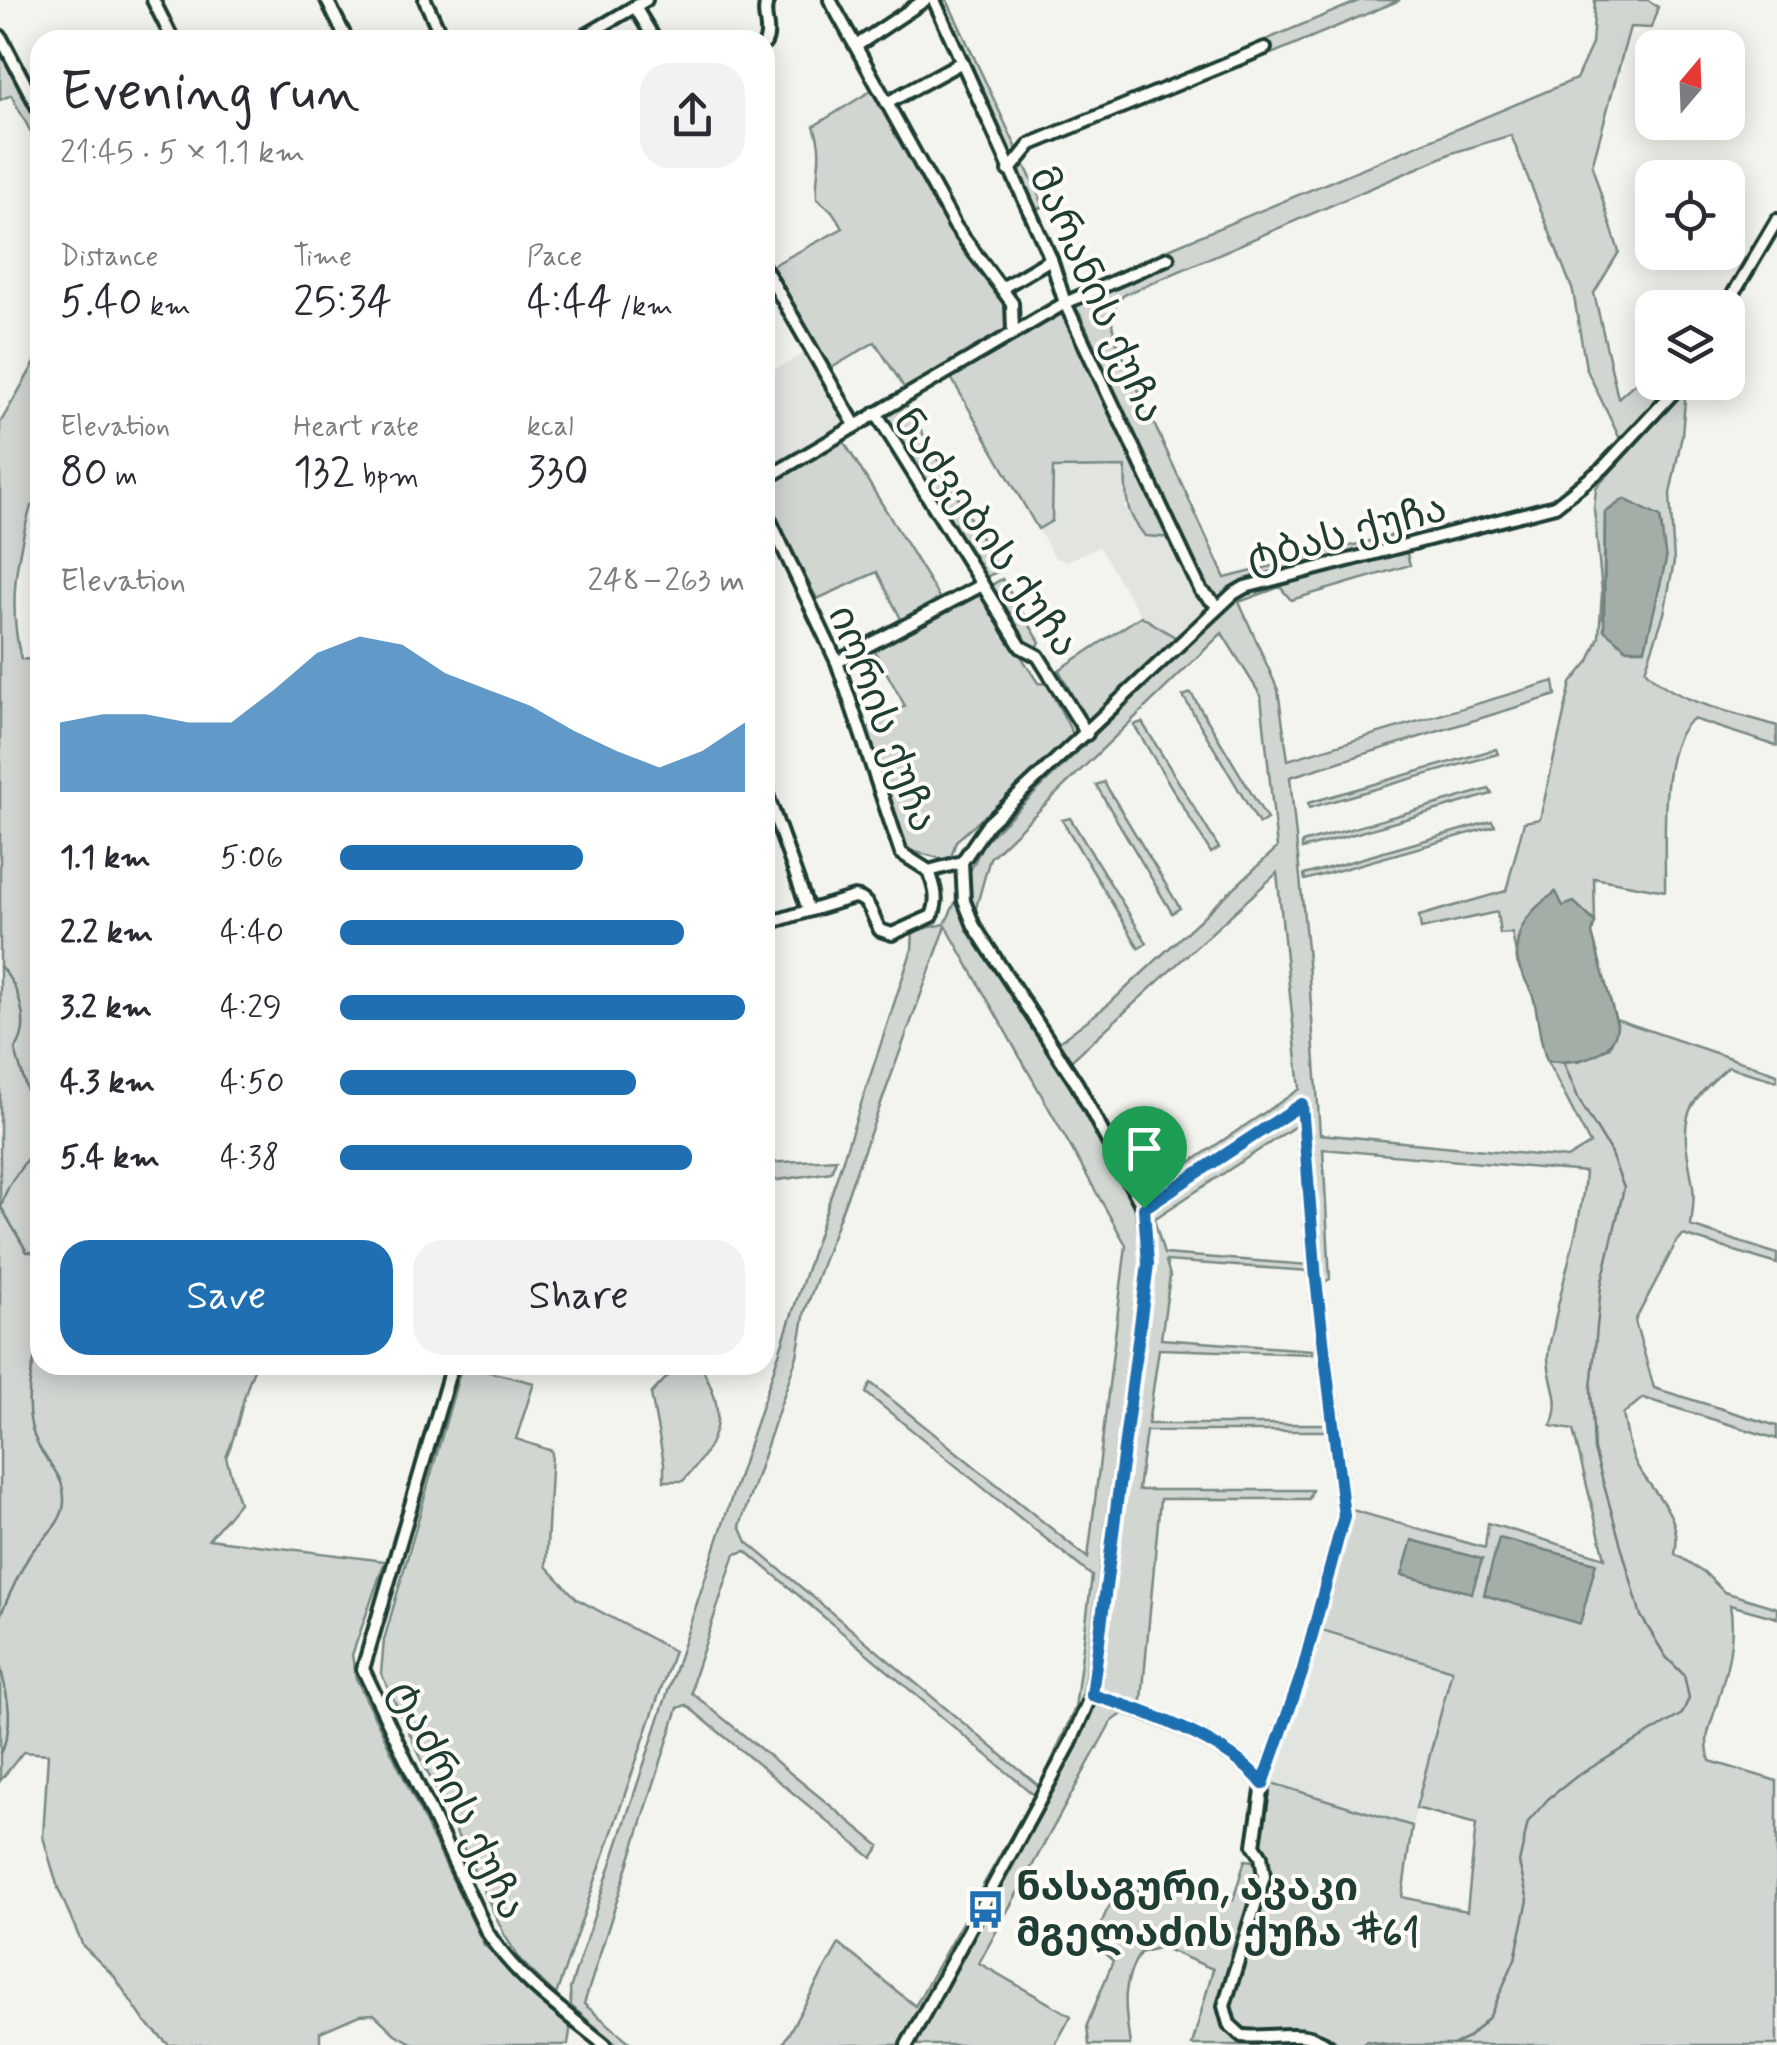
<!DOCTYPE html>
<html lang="en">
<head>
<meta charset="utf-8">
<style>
  body { margin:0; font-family:Mynerve,"Noto Sans Georgian",sans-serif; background:#f2f2f3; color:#2b2b33; height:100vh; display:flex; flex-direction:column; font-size:38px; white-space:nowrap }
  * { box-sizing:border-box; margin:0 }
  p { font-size:32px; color:#7c7c81 }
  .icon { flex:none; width:55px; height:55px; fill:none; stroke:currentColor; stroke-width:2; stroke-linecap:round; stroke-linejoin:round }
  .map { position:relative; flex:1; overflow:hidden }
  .details { position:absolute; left:30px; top:30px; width:745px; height:1345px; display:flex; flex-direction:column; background:#fff; border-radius:30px; box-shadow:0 5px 25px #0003 }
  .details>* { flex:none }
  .needle { width:65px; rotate:19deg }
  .tools { position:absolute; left:1635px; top:30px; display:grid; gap:20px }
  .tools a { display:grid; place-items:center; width:110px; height:110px; border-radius:20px; background:#fff; box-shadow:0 5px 25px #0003; font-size:50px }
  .pin { position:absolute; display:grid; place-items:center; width:85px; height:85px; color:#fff; margin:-102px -42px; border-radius:50% 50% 50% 0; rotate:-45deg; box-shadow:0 0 10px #0007 }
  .pin .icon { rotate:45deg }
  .round { display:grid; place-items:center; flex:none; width:105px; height:105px; border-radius:30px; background:#f2f2f3 }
  .summary { display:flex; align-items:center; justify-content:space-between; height:170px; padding:0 30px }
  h1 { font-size:55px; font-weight:600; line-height:75px }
  .figures { display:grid; grid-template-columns:repeat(3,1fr); gap:15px; height:170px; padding:10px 30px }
  .figures div { display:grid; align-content:center }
  .figures b { font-size:42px; font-weight:600 }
  .figures small { font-size:28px; font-weight:400 }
  .figures p { font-size:28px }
  .chart { height:280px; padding:20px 30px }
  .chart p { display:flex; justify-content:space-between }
  .chart svg { width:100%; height:180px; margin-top:10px; fill:#1f6fb2; opacity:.7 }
  .cta { display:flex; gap:20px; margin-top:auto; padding:20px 30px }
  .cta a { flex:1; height:115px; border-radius:30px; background:#1f6fb2; color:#fff; font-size:40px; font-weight:600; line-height:115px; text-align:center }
  .cta a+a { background:#f2f2f3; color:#2b2b33 }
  ul { padding:0 30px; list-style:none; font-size:32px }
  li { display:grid; grid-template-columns:160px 120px 1fr; align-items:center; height:75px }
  li i { height:25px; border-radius:12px; background:#1f6fb2 }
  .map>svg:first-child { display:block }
  .built { fill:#e2e5df }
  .green { fill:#d1d6d1; stroke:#788a82; stroke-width:2.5; fill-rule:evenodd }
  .water { fill:#a3aea7; stroke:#6e8179; stroke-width:2.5 }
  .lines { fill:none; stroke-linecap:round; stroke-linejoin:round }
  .stream { stroke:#6e8179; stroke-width:2.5 }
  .minor-casing { stroke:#1f3d34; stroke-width:18 }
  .minor { stroke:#fdfcf7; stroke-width:10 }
  .route-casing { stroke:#fff; stroke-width:20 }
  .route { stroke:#1f6fb2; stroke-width:12 }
  .labels { text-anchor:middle; stroke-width:8; stroke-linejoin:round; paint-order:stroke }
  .street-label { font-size:40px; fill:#1f3d34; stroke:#fdfcf7 }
  .poi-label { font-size:40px; font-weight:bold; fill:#1f3d34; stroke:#fdfcf7; text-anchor:start }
</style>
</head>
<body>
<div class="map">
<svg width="1777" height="2045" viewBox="0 0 1777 2045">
  <rect width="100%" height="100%" fill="#f4f4ef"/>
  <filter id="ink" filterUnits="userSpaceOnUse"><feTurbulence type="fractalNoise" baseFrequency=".01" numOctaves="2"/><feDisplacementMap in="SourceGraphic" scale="20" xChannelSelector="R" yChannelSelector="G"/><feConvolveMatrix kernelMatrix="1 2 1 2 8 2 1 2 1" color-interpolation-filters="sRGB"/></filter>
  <g filter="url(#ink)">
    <!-- built -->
    <g class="built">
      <polygon points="808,351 849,422 765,470 765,375"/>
      <polygon points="1126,467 1125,508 1136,525 1153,537 1175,538 1207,611 1178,639 1141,616 1099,547 1067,561 1055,558 1038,529 1052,520 1053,468"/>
      <polygon points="1322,1630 1453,1669 1412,1826 1273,1783"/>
    </g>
    <!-- green -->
    <g class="green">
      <polygon points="941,0 947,0 1044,206 1035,211 1009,160"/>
      <polygon points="1361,0 1400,0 1240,67 1232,54"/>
      <path d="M1595,0H1648L1658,7L1651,28L1630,27L1592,166L1619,252L1594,293L1618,398L1652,368V382L1673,383L1620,439L1586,368L1573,291L1511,135L1452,153L1124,295C1109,311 1110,321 1116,341L1225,578L1401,533L1410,565L1291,600L1280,587L1239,602L1278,690L1288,760L1554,681L1556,695L1290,777L1307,948L1320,1134L1567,1158L1590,1144L1547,1061H1579L1610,1047L1617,1025L1616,1019L1777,1074V1081L1728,1067C1714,1080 1693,1097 1688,1116C1682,1139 1690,1164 1693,1187C1695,1199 1692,1214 1691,1226L1777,1254V1264L1683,1235L1676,1243L1635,1321L1654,1388L1777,1426V1439L1643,1398L1623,1414C1627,1432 1629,1453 1639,1469C1657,1497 1683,1517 1675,1554L1704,1572L1724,1592L1777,1608V1618L1730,1605C1736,1637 1727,1669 1718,1700C1712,1724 1702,1736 1710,1761L1777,1781V2045H1339C1312,2013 1263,2045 1235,2022L1231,2007L1270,1874L1260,1841L1272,1783L1412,1826L1402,1897L1467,1911L1476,1824L1416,1808L1452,1670L1322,1630L1347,1532L1349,1509L1485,1548L1488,1523L1605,1558L1573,1430L1551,1426C1563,1396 1548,1384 1548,1357C1548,1347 1552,1336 1554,1326C1563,1274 1582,1224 1585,1172L1323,1149L1330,1279L1312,1288L1310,1271L1166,1261L1170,1276L1161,1339L1312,1350V1354L1159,1349L1148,1424H1328L1327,1431H1146L1138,1490H1312L1309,1499H1160L1142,1700L1111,1722L979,1963L1071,2016L1055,2045H782L839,1944L915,2006L1034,1795L746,1551L735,1554L694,1677L692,1693L880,1846L872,1858L686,1705L678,1708L584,2004L633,2045H617L571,2006L570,1989L912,949L913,931L945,924L984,842L1236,599L1230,588L1218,598L1206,592L1081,316L1068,295L1159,253L1576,79L1592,44ZM1222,633L1261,696L1277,848L1109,1004L1047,1051L984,945L976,908L990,858ZM1277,873L1300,1089L1141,1195L1061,1070ZM946,926L1126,1245L1088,1558L871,1383L866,1393L1092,1576L1075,1708L1040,1787L747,1542L740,1526L797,1356L805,1311ZM1297,1125L1310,1265L1164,1254L1154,1219Z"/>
      <polygon points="0,48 40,128 40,149 11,95 0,100"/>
      <path d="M874,89C904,143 930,201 964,252C983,280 1013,292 1008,329L905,389L875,342L828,370L768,268L843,228L832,211L817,199C815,169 825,156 814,126Z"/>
      <path d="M1063,309L1175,538L1145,536C1123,509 1127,499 1125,467L1053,468L1052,521L1038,529L949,374Z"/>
      <path d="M40,354V509L31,506C16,559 8,604 21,659L40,660V1365H256C241,1394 240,1428 226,1457L239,1503L209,1539L385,1561L352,1655L356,1678L484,1945L571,2023L568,2045H416L395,2034L374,2014L359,2015L320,2032V2045H169L145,2022L114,1976L83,1946L58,1888L43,1837L48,1754L23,1752L0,1781V423Z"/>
      <path d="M1686,389L1682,435L1670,494L1674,562L1664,614L1645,670C1676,704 1735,712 1777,726V746L1693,719C1657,744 1666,849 1665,891L1594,878L1595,922L1574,903L1563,907L1555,892L1518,939V965L1512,933L1500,934L1497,912L1421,929L1419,916L1506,891L1524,822L1540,819L1571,683L1589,661L1599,637L1602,592L1594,509L1596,488ZM1624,499L1660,517L1662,529L1603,616L1605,513Z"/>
      <polygon points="904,403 910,410 999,571 984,578 884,418 886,413"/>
      <polygon points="841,437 942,602 903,623 877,572 817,599 781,527 765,502 765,483"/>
      <polygon points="1002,579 1040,642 1036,650 1025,645 988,587"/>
      <polygon points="978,588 1038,683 1047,684 1075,738 956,841 950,861 904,849 865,730 905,706 873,648"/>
      <polygon points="1141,616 1178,639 1088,725 1059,670"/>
      <polygon points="1191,693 1267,819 1259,824 1183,696"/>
      <polygon points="1142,722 1219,848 1211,853 1134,725"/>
      <polygon points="1496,749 1498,754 1309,808 1308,803"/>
      <polygon points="1104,782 1180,908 1172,913 1096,785"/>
      <polygon points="1489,789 1492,794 1302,849 1302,843"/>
      <polygon points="1070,818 1147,943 1139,948 1062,820"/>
      <polygon points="1492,821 1495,826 1305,880 1304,875"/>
      <polygon points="836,1159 831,1172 765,1182 765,1163"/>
      <polygon points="462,1365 534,1383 516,1439 552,1451 546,1566 577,1599 674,1651 556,1995 521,1961 505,1936 381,1673 384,1640"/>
      <path d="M673,1365H700C730,1414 719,1441 683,1481H664V1463L651,1394L669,1375Z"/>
      <path d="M1245,1860L1254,1861L1259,1878L1220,2008C1225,2030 1235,2039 1257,2042V2045H1192L1213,1969L1161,1947L1140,1953C1120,1984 1125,2010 1130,2045H1089L1087,2025L1113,1961C1111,1959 1103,1952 1101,1950C1093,1936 1107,1902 1121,1895C1141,1885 1146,1899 1170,1875L1233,1900Z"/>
    </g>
    <!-- water -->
    <g class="water">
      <polygon points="1624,499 1660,517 1666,560 1645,649 1627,649 1604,630 1605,513"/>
      <path d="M1556,892L1563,906L1574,902L1595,922L1592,933L1617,1025C1615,1058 1574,1064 1547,1061C1539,1040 1539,1021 1534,1000C1531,987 1521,976 1518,963C1512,930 1530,909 1556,892Z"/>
      <polygon points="1499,1538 1596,1563 1580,1624 1484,1595"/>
      <polygon points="1412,1540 1482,1559 1472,1593 1402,1575"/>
    </g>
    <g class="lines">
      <!-- stream -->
      <g class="stream">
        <path d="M0,966C18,985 33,1026 15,1049C21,1074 42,1127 31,1151C21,1172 7,1181 1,1207L27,1252H40"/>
        <path d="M0,1616C7,1600 22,1567 31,1553C43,1537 63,1524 64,1502C65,1477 50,1466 39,1447C22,1415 29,1373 40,1340"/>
        <path d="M0,1665C7,1694 16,1726 0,1753"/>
        <polyline points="1360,2045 1366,2041 1392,2045"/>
        <polyline points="1453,2045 1468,2038 1490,2016 1515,1959 1528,1900 1519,1863 1528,1822 1548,1799 1577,1776 1682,1714 1689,1698 1684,1675 1666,1657 1641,1616 1594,1450 1591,1389 1601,1286 1624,1188 1609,1149 1579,1100 1564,1063"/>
      </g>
      <defs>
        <g id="minor">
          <polyline points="153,0 173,40"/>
          <polyline points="327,0 347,40"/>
          <polyline points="425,0 443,40"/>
          <polyline points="830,0 955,226 1012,303 1013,331"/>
          <polyline points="934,0 1051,259 1065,303 1201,591 1218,606"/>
          <polyline points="635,7 655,40"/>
          <polyline points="0,36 40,112"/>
          <polyline points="578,40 646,0"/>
          <path d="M765,43C772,29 760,14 768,0"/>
          <polyline points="856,46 925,0"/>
          <polyline points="887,103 962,62"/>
          <polyline points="1009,171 1031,144 1265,48"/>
          <polyline points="765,269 855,425"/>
          <polyline points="1002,288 1051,259"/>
          <polyline points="1725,308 1777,220"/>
          <polyline points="876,413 1021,647 1038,656 1087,734"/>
          <polyline points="765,479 1065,303 1168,258"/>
          <polyline points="765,510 837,662 901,853 929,871 962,862"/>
          <polyline points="837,662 982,585"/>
          <polyline points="765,789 808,909"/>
          <polyline points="962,862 988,824 1233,594 1245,587 1555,506 1603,468 1683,382"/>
          <path d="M765,924L854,897C870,898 872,917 880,930L892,934L932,916C939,900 935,888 929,871"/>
          <path d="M1143,1208L1302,1104L1316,1280L1344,1516L1302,1673L1263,1784L1254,1845L1261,1856L1264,1876L1224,2006L1229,2024L1242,2036C1271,2039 1303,2027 1327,2045"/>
          <path d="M452,1365L363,1669L487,1932C517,1979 563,2011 605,2045"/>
          <path d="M1091,1695C1143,1710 1229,1741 1263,1784"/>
          <polyline points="907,2045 1070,1744 1091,1695 1148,1263 1143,1208 1077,1084 974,926 964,901 962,862"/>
        </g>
      </defs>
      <!-- minor casing -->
      <use href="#minor" class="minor-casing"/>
      <!-- minor -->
      <use href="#minor" class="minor"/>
    </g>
  </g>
  <g class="lines" filter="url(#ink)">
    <defs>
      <path id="route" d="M1302,1104L1316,1280L1344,1516L1302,1673L1263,1784C1229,1741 1144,1710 1092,1695L1148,1264L1144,1208Z"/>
    </defs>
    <!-- route casing -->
    <use href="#route" class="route-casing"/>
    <!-- route -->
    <use href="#route" class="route"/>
  </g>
  <!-- icons -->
  <defs>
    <symbol id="bus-bare" viewBox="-9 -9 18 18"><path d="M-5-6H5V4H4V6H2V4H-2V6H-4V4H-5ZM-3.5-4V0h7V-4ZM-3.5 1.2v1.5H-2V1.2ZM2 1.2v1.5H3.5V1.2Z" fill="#1f6fb2" stroke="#fdfcf7" stroke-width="2.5" paint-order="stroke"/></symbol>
  </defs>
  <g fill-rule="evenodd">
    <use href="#bus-bare" x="958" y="1882" width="55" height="55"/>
  </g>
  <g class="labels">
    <!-- street labels -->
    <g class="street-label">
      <text transform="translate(1098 294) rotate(66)" y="14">მარანის ქუჩა</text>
      <text transform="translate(987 532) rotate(55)" y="14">ნაძვების ქუჩა</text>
      <text transform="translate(1346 532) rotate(-15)" y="14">ტბას ქუჩა</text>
      <text transform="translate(884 718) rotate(69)" y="14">იორის ქუჩა</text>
      <text transform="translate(459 1799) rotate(64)" y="14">ტაძრის ქუჩა</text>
    </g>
    <!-- poi labels -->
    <g class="poi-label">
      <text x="1016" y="1900">ნასაგური, აკაკი<tspan x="1016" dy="46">მგელაძის ქუჩა #61</tspan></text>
    </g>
  </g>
</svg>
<div class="tools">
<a><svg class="needle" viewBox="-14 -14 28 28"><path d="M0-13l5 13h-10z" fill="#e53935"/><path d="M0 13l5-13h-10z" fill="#7c7c81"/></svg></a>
<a><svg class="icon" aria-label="locate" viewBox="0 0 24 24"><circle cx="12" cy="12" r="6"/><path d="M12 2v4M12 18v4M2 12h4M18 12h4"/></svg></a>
<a><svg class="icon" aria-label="layers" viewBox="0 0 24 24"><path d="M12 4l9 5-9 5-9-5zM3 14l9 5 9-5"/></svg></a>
</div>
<div class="pin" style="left:1144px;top:1208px;background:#1e9e55"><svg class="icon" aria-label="arrive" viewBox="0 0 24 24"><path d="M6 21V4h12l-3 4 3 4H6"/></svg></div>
<section class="details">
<div class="summary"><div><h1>Evening run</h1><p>21:45 · 5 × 1.1 km</p></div><a class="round"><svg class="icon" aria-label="share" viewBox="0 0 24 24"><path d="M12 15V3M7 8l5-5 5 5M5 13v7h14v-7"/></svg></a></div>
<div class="figures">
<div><p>Distance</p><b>5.40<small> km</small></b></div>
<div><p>Time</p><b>25:34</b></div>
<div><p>Pace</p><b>4:44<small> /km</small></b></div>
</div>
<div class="figures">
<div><p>Elevation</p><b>80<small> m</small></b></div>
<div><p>Heart rate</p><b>132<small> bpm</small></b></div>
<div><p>kcal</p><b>330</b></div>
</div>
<div class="chart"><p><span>Elevation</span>248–263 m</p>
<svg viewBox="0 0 160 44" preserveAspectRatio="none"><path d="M0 44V27L10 25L20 25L30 27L40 27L50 19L60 10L70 6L80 8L90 15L100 19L110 23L120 29L130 34L140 38L150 34L160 27V44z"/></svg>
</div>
<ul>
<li><b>1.1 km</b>5:06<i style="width:60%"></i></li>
<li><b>2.2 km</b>4:40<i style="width:85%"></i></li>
<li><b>3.2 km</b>4:29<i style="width:100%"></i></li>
<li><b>4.3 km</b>4:50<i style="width:73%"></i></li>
<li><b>5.4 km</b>4:38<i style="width:87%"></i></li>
</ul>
<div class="cta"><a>Save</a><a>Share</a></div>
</section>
</div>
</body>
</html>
